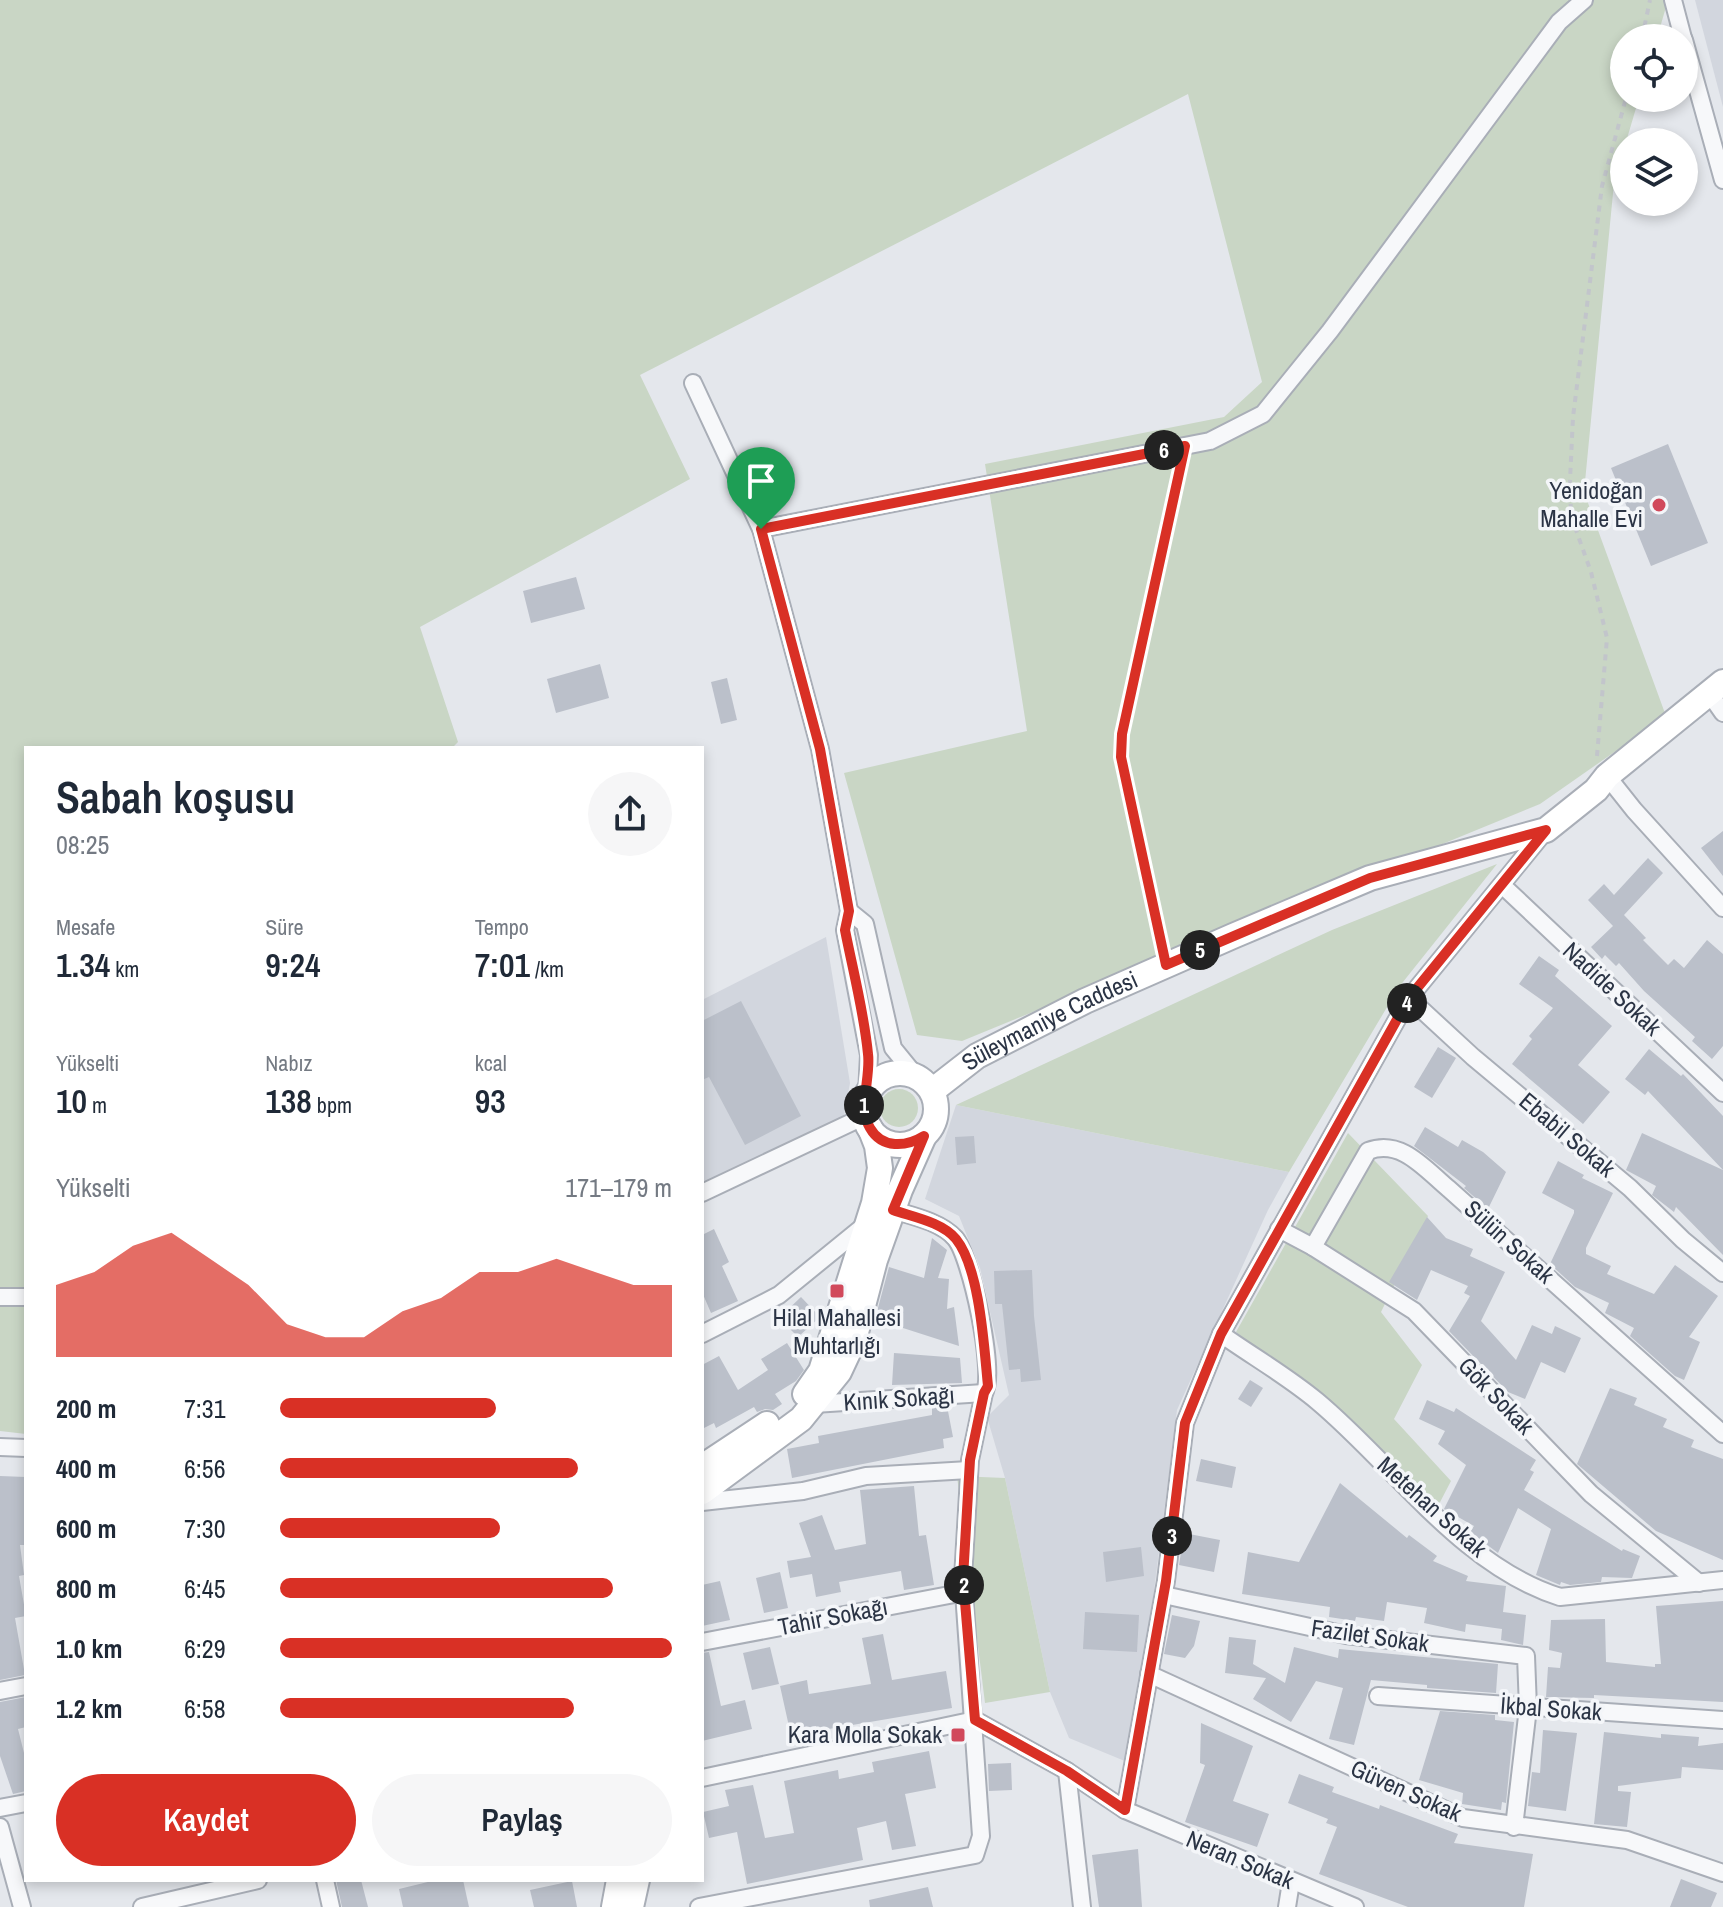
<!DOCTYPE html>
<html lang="tr">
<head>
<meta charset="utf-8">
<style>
  body { margin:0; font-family:"Archivo Narrow",sans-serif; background:#f6f6f7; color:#1f2937; height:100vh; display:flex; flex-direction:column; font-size:30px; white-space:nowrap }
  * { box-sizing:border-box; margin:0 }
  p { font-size:26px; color:#747a83 }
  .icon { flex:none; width:44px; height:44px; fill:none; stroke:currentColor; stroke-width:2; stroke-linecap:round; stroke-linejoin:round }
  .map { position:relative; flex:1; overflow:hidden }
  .panel { position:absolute; left:24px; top:746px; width:680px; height:1136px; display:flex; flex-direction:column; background:#fff; border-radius:0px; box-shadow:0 4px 12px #0003 }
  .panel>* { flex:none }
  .tools { position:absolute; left:1610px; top:24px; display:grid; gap:16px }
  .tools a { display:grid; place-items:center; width:88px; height:88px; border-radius:50%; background:#fff; box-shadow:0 4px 12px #0003; font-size:40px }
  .pin { position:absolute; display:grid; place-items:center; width:68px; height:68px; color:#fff; margin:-82px -34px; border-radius:50% 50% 50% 0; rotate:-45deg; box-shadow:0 0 8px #0007 }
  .pin .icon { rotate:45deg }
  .km { position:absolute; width:40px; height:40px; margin:-20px; border-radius:50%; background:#222; color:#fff; font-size:22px; line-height:40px; text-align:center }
  .round { display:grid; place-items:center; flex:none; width:84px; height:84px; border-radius:42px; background:#f6f6f7 }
  .headline { display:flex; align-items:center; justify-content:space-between; height:136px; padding:0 32px }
  h1 { font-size:44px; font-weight:600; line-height:60px }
  .stats { display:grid; grid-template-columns:repeat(3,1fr); gap:12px; height:136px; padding:8px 32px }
  .stats div { display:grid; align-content:center }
  .stats b { font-size:34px; font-weight:600 }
  .stats small { font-size:22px; font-weight:400 }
  .stats p { font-size:22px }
  .chart { height:224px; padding:16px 32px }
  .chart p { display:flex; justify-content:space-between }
  .chart svg { width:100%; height:144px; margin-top:8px; fill:#d93025; opacity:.7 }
  .primary-button { display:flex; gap:16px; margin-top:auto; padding:16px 32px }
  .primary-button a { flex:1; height:92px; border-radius:48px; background:#d93025; color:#fff; font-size:32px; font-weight:600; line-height:92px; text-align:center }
  .primary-button a+a { background:#f6f6f7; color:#1f2937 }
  ul { padding:0 32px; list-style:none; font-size:26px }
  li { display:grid; grid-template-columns:128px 96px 1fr; align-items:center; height:60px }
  li i { height:20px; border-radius:10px; background:#d93025 }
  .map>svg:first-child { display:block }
  .built { fill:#d2d6de }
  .green { fill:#c9d6c5 }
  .building { fill:#bbc0ca }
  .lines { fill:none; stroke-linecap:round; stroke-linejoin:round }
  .lane-casing { stroke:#a9aeb7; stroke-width:12 }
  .street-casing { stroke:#a9aeb7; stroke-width:20 }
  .secondary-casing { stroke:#a9aeb7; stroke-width:28 }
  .path { stroke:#c2c5cb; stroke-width:4; stroke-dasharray:6 6; stroke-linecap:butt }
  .lane { stroke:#f7f8fa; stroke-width:8 }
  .street { stroke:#f7f8fa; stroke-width:16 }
  .secondary { stroke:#fff; stroke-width:24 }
  .route-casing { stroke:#fff; stroke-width:16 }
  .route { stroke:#d93025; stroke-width:10 }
  .poi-dot { fill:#d1495b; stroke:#f4f6f9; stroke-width:3 }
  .labels { text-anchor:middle; stroke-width:7; stroke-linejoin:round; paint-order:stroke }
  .poi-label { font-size:24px; fill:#2b3445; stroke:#f4f6f9; text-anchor:end }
  .street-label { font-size:24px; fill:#2b3445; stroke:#f4f6f9 }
</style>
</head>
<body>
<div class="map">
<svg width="1723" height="1907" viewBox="0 0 1723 1907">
  <rect width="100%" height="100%" fill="#e4e7ec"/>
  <!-- built -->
  <g class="built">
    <polygon points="1695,0 1723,0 1723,107"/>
    <polygon points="826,937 850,1083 844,1116 702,1187 702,1000"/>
    <polygon points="956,1105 1289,1172 1268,1210 1177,1410 1132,1764 1069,1738 1050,1692 1005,1478 987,1417 1009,1395 980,1268 959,1216 925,1199"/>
  </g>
  <!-- green -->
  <g class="green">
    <polygon points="0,0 1668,0 1657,38 1624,38 1624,98 1639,98 1626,142 1624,142 1614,183 1584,492 1666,716 1540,804 962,1041 917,1035 844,773 1027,731 985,464 1224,417 1262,382 1188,94 640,375 690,479 420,627 458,742 452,748 26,748 26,1434 0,1431"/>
    <polygon points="1497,864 1399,987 1289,1172 956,1105 1332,930"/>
    <circle cx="899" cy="1108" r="19"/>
    <polygon points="1348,1133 1428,1216 1381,1312 1422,1365 1394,1419 1451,1481 1438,1506 1236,1332"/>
    <polygon points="957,1476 1005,1478 1050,1692 985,1703"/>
  </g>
  <!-- building -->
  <g class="building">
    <polygon points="1668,444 1708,543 1651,566 1611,468"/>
    <polygon points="576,577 585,609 531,623 523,591"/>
    <polygon points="600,664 609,698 556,713 547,679"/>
    <polygon points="727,678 737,720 721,724 711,682"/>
    <polygon points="1723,831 1723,876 1701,848"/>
    <polygon points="1648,858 1663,873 1624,915 1646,938 1643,940 1668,965 1674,959 1684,968 1707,940 1723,954 1723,1046 1712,1059 1692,1041 1695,1037 1644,991 1619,963 1616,966 1605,955 1602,959 1591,947 1613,926 1588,900 1604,884 1614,895"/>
    <polygon points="1539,956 1559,970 1555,976 1612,1026 1578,1065 1610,1092 1583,1124 1512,1064 1532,1039 1529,1036 1553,1008 1519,984"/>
    <polygon points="741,1001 801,1116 745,1145 709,1077 702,1080 702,1021"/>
    <polygon points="1438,1047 1456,1058 1432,1098 1414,1087"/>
    <polygon points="1649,1049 1681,1076 1683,1074 1723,1116 1723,1170 1648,1091 1645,1095 1625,1079"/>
    <polygon points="1425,1127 1458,1147 1462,1140 1483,1152 1506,1172 1488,1209 1464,1188 1466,1186 1414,1146"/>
    <polygon points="1642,1133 1723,1170 1723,1255 1676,1207 1674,1212 1652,1195 1656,1186 1626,1170"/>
    <polygon points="974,1136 976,1163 957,1165 955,1137"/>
    <polygon points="1558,1161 1584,1175 1582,1178 1613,1193 1586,1248 1586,1254 1611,1266 1607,1274 1654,1294 1675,1265 1718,1296 1689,1337 1700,1342 1684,1380 1675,1376 1630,1336 1634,1328 1605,1313 1609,1303 1575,1287 1550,1264 1574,1213 1574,1210 1542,1193"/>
    <polygon points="1427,1217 1446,1238 1473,1249 1470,1256 1505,1272 1481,1321 1516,1360 1532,1325 1552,1334 1555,1326 1581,1338 1565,1373 1541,1362 1525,1399 1508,1392 1449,1331 1470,1296 1464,1293 1468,1286 1431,1270 1417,1300 1389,1282"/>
    <polygon points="714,1229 729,1262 722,1266 738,1301 711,1313 702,1292 702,1235"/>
    <polygon points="932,1238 947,1250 938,1278 949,1279 947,1309 954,1307 959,1346 875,1319 889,1267 924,1278"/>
    <polygon points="1032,1270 1034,1316 1041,1380 1021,1382 1020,1369 1009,1370 1002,1304 995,1304 994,1271"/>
    <polygon points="801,1297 820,1317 798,1337 779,1318"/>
    <polygon points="787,1343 804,1370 796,1381 775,1394 782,1404 773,1410 765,1409 757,1412 754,1407 716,1428 714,1423 702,1429 702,1365 719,1356 738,1390 768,1370 761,1359"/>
    <polygon points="894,1353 960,1358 962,1383 892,1385"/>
    <polygon points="1250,1380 1263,1388 1251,1407 1238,1399"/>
    <polygon points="1610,1388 1637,1398 1634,1405 1667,1419 1663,1427 1694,1440 1691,1447 1723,1459 1723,1560 1656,1531 1577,1464"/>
    <polygon points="1427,1400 1454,1412 1456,1408 1536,1460 1530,1470 1534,1472 1524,1490 1622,1551 1623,1549 1640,1556 1632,1578 1602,1577 1601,1582 1570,1585 1561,1582 1560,1585 1536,1575 1551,1529 1518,1508 1498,1553 1470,1532 1474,1526 1444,1509 1466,1465 1438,1444 1445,1431 1419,1419"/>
    <polygon points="947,1406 953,1437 943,1439 944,1448 792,1478 787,1449 819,1443 818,1436 932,1415 932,1407"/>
    <polygon points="1201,1459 1236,1467 1232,1488 1196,1481"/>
    <polygon points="0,1476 26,1477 26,1545 20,1545 24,1575 19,1576 26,1616 15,1618 25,1675 0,1680"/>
    <polygon points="1340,1483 1407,1538 1409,1535 1437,1556 1433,1561 1468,1576 1466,1581 1506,1586 1503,1612 1526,1615 1523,1645 1501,1640 1502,1629 1466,1624 1465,1632 1424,1623 1427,1608 1387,1602 1384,1621 1356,1617 1355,1621 1329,1617 1330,1607 1242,1594 1248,1552 1299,1562"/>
    <polygon points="914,1486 919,1536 926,1535 934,1585 904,1590 901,1571 839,1582 841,1592 816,1597 812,1574 790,1578 787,1561 811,1557 799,1523 822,1515 835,1550 866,1544 860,1490"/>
    <polygon points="1184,1533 1220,1540 1214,1572 1179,1565"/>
    <polygon points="1141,1547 1144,1576 1106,1582 1103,1552"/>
    <polygon points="780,1572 788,1608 764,1613 756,1578"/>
    <polygon points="720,1581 730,1620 702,1626 702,1585"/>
    <polygon points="1723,1601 1723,1702 1594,1695 1594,1698 1546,1697 1548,1667 1560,1668 1562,1653 1549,1650 1551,1620 1605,1619 1606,1662 1655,1667 1655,1664 1661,1664 1656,1606"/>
    <polygon points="1085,1612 1139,1615 1137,1652 1083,1649"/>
    <polygon points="1172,1615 1200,1621 1194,1646 1185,1658 1164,1654"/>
    <polygon points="883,1634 892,1680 946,1671 952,1708 817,1731 816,1726 790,1731 780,1686 807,1680 809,1694 871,1684 862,1638"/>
    <polygon points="1229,1637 1256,1640 1253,1664 1285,1683 1294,1647 1338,1658 1339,1649 1498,1664 1496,1693 1427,1688 1427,1685 1371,1680 1354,1745 1329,1739 1343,1688 1316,1681 1291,1722 1253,1699 1266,1678 1225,1673"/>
    <polygon points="770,1647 779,1684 752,1690 743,1653"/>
    <polygon points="709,1652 721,1706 745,1700 752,1729 702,1741 702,1653"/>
    <polygon points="26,1697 26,1727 18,1729 26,1761 26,1791 13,1794 0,1756 0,1702"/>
    <polygon points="1440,1711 1495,1715 1495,1720 1514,1722 1506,1803 1502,1802 1501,1810 1462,1804 1463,1793 1419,1780"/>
    <polygon points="1201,1723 1253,1746 1233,1801 1269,1814 1257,1847 1185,1822 1205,1765 1200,1763"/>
    <polygon points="1543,1730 1577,1733 1566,1811 1528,1806 1532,1772 1540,1773"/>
    <polygon points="1604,1732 1661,1738 1661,1734 1699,1737 1698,1746 1723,1743 1723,1770 1682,1767 1681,1778 1618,1786 1618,1791 1631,1792 1627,1827 1594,1824"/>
    <polygon points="929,1751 936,1788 905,1794 916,1846 892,1850 886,1821 857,1828 863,1860 747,1884 737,1832 709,1838 703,1812 729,1806 725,1790 753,1785 765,1838 794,1833 784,1781 838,1770 839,1779 874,1772 872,1762"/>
    <polygon points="1011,1763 1012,1790 989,1791 988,1764"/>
    <polygon points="1299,1774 1334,1787 1332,1792 1379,1809 1380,1805 1458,1834 1454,1843 1533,1854 1524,1907 1408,1907 1319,1874 1337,1827 1326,1823 1328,1819 1288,1803"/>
    <polygon points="1138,1849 1142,1907 1099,1907 1092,1855"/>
    <polygon points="1681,1879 1717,1893 1711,1907 1670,1907"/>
    <polygon points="336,1880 361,1880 368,1907 342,1907"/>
    <polygon points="436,1880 463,1880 469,1907 403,1907 399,1889"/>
    <polygon points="572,1881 577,1907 534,1907 530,1890"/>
    <polygon points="928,1887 933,1907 870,1907 869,1900"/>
  </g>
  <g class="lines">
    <defs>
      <polyline id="lane" points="1165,965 1121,757 1122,734 1185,446"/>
      <g id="street">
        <polyline points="1673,0 1683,38"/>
        <polyline points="1684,40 1723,180"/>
        <polyline points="693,383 761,529 820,749 849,911 845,930 869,1055 867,1093"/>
        <polyline points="761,529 1210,441 1263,414 1330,331 1559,22 1584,0"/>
        <polyline points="1709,693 1723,713"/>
        <polyline points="1607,776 1634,810 1723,908"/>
        <polyline points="1502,885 1723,1093"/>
        <polyline points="849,911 865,924 893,1048 915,1075"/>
        <polyline points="1409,998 1473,1057 1630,1188 1683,1240 1723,1273"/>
        <polyline points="702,1193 865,1116"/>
        <polyline points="1279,1229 1313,1247 1414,1311 1591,1494 1699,1583"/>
        <path d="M1313,1247L1368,1151C1401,1138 1425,1169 1449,1189L1723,1434"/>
        <polyline points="0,1297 26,1297"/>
        <polyline points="702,1334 779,1295 865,1225"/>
        <path d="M1221,1334C1252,1356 1287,1376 1317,1401C1394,1465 1461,1566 1560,1597L1723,1580"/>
        <polyline points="814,1404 984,1393"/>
        <polyline points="0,1447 26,1448"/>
        <polyline points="702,1502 803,1491 866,1476 969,1470"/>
        <polyline points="1164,1595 1346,1635 1526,1656 1528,1708 1514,1827"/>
        <polyline points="702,1642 965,1592"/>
        <polyline points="1149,1674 1463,1818 1627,1840 1723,1873"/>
        <polyline points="0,1691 26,1686"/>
        <polyline points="1378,1696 1723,1720"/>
        <polyline points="975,1720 1067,1771 1125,1810 1355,1907"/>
        <polyline points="1067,1771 1082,1907"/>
        <polyline points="702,1778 975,1720"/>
        <polyline points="0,1808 26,1803"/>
        <polyline points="1125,1810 1166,1581 1185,1423 1221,1334 1409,998 1546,830"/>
        <polyline points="0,1827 22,1907"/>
        <polyline points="325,1880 331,1907"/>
        <polyline points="142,1907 258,1880"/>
        <path d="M699,1907L975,1855L981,1836L963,1578L970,1460L984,1393C996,1374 971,1256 955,1238C941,1222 913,1216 893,1210"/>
        <polyline points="1287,1907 1291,1882"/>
      </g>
      <g id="secondary">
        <circle cx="900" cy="1109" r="36"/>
        <path id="s1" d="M932,1091L977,1056L1085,1001L1233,936L1370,878L1546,830L1596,790L1607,776L1723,682"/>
        <polyline points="805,1394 821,1371 874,1203 880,1168 877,1146 870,1128"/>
        <polyline points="702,1467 767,1424"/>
        <polyline points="702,1492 801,1419 839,1372 854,1340 875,1260 900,1190 924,1136"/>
        <polyline points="614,1907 619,1880"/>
        <polyline points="631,1907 637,1880"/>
      </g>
    </defs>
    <!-- lane casing -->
    <use href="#lane" class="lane-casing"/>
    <!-- street casing -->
    <use href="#street" class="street-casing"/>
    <!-- secondary casing -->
    <use href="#secondary" class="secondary-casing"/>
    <!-- path -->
    <g class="path">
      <polyline points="1642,38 1650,0"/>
      <polyline points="1597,756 1607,638 1591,572 1571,516 1570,480 1573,417 1602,186 1626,98"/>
    </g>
    <!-- lane -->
    <use href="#lane" class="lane"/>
    <!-- street -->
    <use href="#street" class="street"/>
    <!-- secondary -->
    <use href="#secondary" class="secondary"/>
  </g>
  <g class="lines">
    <defs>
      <path id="route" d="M1185,446L1122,734L1121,757L1166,965L1370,878L1546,830L1409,998L1221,1334L1185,1423L1166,1581L1125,1810L1067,1771L975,1720L963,1578L970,1460L984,1393L988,1386C984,1347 980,1269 956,1239C942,1222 913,1217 893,1210L924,1136C906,1147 882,1149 870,1128C858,1108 871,1076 868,1054C864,1012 853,971 845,930L849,911L820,749L761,529Z"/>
    </defs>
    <!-- route casing -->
    <use href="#route" class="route-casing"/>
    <!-- route -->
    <use href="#route" class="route"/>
  </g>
  <!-- markers -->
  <g class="poi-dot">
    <circle cx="1659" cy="505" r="8"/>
    <rect x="829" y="1283" width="16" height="16" rx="4"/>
    <rect x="950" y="1727" width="16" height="16" rx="4"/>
  </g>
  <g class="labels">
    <!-- poi labels -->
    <g class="poi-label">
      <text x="1643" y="499">Yenidoğan<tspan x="1643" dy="28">Mahalle Evi</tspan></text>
      <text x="837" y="1326" text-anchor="middle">Hilal Mahallesi<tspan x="837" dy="28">Muhtarlığı</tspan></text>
      <text x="942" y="1743">Kara Molla Sokak</text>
    </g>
    <!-- street labels -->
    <g class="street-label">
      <text transform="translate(1612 989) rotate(43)" y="8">Nadide Sokak</text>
      <text dy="8" stroke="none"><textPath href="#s1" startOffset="138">Süleymaniye Caddesi</textPath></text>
      <text transform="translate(1567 1135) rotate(40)" y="8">Ebabil Sokak</text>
      <text transform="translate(1509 1242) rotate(42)" y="8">Sülün Sokak</text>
      <text transform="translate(1496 1396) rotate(46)" y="8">Gök Sokak</text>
      <text transform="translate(899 1399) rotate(-4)" y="8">Kınık Sokağı</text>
      <text transform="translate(1432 1507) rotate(42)" y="8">Metehan Sokak</text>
      <text transform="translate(833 1617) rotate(-11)" y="8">Tahir Sokağı</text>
      <text transform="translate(1370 1636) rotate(8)" y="8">Fazilet Sokak</text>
      <text transform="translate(1551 1709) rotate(4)" y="8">İkbal Sokak</text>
      <text transform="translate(1406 1791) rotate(24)" y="8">Güven Sokak</text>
      <text transform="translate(1240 1860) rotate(23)" y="8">Neran Sokak</text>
    </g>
  </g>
</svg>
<div class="tools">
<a><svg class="icon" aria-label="locate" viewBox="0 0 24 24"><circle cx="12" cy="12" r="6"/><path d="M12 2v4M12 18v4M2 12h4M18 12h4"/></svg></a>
<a><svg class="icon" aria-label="layers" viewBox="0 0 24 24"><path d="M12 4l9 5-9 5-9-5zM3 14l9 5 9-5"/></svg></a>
</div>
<div class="pin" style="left:761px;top:529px;background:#1e9e55"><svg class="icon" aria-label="arrive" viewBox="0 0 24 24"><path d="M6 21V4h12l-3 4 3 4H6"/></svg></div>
<b class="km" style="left:864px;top:1105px">1</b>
<b class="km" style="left:964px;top:1585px">2</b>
<b class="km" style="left:1172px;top:1536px">3</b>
<b class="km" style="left:1407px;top:1003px">4</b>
<b class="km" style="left:1200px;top:950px">5</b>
<b class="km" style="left:1164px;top:450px">6</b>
<section class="panel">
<div class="headline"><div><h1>Sabah koşusu</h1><p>08:25</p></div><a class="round"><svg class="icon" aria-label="share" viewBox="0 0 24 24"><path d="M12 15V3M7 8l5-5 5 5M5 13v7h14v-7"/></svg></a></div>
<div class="stats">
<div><p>Mesafe</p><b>1.34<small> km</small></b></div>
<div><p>Süre</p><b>9:24</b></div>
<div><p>Tempo</p><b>7:01<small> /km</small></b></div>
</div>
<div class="stats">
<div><p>Yükselti</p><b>10<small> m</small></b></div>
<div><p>Nabız</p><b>138<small> bpm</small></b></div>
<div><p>kcal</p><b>93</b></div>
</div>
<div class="chart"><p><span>Yükselti</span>171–179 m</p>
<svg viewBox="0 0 160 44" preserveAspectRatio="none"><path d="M0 44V22L10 18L20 10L30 6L40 14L50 22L60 34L70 38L80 38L90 30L100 26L110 18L120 18L130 14L140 18L150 22L160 22V44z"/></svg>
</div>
<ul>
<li><b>200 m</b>7:31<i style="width:55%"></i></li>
<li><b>400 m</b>6:56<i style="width:76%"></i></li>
<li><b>600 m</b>7:30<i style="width:56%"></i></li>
<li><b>800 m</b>6:45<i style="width:85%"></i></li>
<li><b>1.0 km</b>6:29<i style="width:100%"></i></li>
<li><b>1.2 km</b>6:58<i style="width:75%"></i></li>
</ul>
<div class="primary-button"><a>Kaydet</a><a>Paylaş</a></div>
</section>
</div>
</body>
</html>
